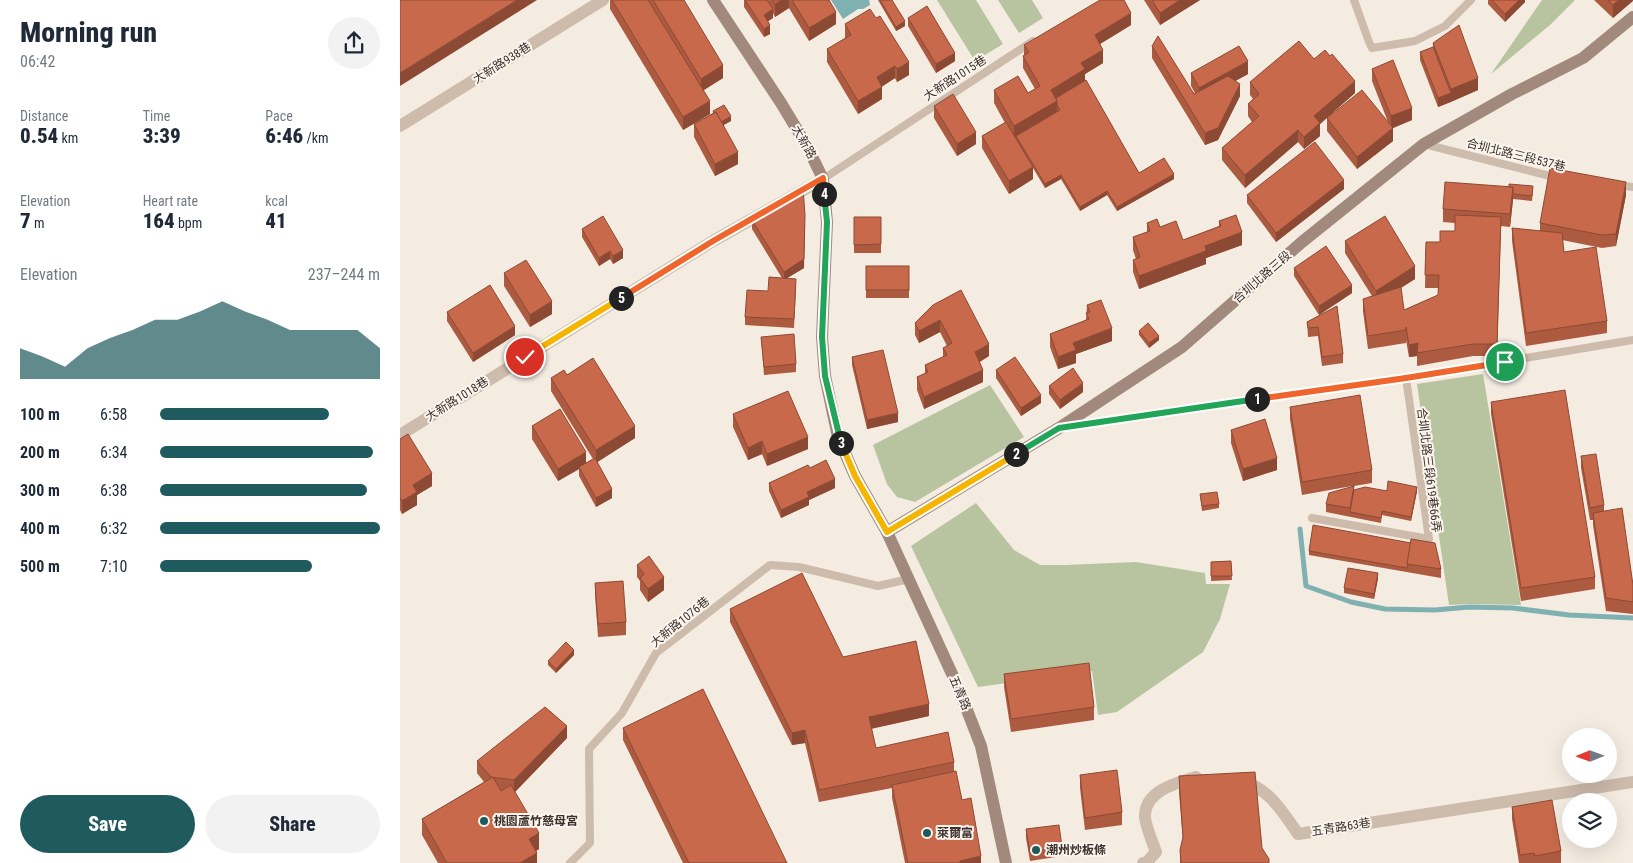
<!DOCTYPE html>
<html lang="en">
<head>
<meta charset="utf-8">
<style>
  body { margin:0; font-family:"Roboto Condensed","Noto Sans TC",sans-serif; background:#f2f2f3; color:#1f2937; height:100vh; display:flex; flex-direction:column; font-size:19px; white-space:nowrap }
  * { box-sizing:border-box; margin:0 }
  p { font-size:16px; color:#747a83 }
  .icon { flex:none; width:28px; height:28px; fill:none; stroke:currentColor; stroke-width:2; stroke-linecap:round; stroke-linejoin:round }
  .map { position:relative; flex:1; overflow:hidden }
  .sheet { display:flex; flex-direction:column; background:#fff; width:400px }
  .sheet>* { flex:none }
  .needle { width:32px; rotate:269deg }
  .controls { position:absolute; left:1162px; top:728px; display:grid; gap:10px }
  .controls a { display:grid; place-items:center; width:55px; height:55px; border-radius:50%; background:#fff; box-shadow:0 5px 20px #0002; font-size:25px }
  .pin { position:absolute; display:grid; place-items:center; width:42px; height:42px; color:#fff; margin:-21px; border:2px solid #fff; border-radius:50%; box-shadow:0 1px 5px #0007 }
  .km { position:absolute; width:25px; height:25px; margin:-12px; border-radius:50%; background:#222; color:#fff; font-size:14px; line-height:25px; text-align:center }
  .round { display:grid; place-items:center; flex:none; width:52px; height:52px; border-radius:26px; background:#f2f2f3 }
  .headline { display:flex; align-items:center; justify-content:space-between; height:85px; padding:0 20px }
  h1 { font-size:28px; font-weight:800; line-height:38px }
  .figures { display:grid; grid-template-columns:repeat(3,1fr); gap:8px; height:85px; padding:5px 20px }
  .figures div { display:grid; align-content:center }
  .figures b { font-size:21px; font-weight:800 }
  .figures small { font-size:14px; font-weight:400 }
  .figures p { font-size:14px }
  .chart { height:140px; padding:10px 20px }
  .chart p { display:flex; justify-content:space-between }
  .chart svg { width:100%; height:90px; margin-top:5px; fill:#1f5a5e; opacity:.7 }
  .button { display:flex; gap:10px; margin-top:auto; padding:10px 20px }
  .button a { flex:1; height:58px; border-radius:30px; background:#1f5a5e; color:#fff; font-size:20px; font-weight:800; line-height:58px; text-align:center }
  .button a+a { background:#f2f2f3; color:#1f2937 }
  ul { padding:0 20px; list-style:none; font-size:16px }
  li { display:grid; grid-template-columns:80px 60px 1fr; align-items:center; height:38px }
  li i { height:12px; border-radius:6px; background:#1f5a5e }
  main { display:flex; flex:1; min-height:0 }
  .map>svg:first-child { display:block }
  .green { fill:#b8c4a0 }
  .water { fill:#7fb0b2 }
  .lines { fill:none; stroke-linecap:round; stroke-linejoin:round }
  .stream { stroke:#7fb0b2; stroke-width:5 }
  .lane { stroke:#cdbbac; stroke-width:8 }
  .street { stroke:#cdbbac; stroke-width:12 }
  .secondary { stroke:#a18a7d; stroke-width:12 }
  .wall { fill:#ac5a40 }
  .shaded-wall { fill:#8c4a34 }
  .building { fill:#c8694b; stroke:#8c4a34 }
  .split-1-casing { stroke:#fff; stroke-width:10 }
  .split-2-casing { stroke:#fff; stroke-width:10 }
  .split-3-casing { stroke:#fff; stroke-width:10 }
  .split-4-casing { stroke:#fff; stroke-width:10 }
  .split-5-casing { stroke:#fff; stroke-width:10 }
  .split-6-casing { stroke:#fff; stroke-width:10 }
  .split-1 { stroke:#f0652b; stroke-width:6 }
  .split-2 { stroke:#22a559; stroke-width:6 }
  .split-3 { stroke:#f5b400; stroke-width:6 }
  .split-4 { stroke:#22a559; stroke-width:6 }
  .split-5 { stroke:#f0652b; stroke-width:6 }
  .split-6 { stroke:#f5b400; stroke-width:6 }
  .poi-dot { fill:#1f5a5e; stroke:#fbf5ee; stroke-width:2 }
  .labels { text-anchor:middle; stroke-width:4; stroke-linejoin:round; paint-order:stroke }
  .street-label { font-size:12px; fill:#3b302b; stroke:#fbf5ee }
  .poi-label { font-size:12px; font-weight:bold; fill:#3b302b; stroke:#fbf5ee; text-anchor:start }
</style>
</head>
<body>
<main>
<section class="sheet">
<div class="headline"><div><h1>Morning run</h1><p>06:42</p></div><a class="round"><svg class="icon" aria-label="share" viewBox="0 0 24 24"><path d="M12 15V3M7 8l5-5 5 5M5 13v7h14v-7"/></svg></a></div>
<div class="figures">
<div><p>Distance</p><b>0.54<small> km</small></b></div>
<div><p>Time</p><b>3:39</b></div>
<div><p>Pace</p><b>6:46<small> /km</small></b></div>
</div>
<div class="figures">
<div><p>Elevation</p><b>7<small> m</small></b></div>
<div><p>Heart rate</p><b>164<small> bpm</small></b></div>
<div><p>kcal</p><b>41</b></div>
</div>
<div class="chart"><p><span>Elevation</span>237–244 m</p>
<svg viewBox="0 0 160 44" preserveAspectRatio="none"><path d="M0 44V29L10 33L20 38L30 29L40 24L50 20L60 15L70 15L80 11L90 6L100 11L110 15L120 20L130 20L140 20L150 20L160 29V44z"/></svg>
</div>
<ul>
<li><b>100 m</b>6:58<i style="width:77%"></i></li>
<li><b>200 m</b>6:34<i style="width:97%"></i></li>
<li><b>300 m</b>6:38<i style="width:94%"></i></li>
<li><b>400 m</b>6:32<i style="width:100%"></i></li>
<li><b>500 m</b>7:10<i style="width:69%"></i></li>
</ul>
<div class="button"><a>Save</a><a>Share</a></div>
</section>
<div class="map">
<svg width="1233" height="863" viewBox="0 0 1233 863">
  <rect width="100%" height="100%" fill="#f4ebe1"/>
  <!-- green -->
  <g class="green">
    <polygon points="537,0 576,0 603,44 575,61"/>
    <polygon points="598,0 632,0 643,18 619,33"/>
    <polygon points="1142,0 1175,0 1150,25 1091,74"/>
    <polygon points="1083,374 1121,605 1069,604 1049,605 1017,384"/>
    <polygon points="590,385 624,437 515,502 497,497 487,484 473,445"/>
    <polygon points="576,503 614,550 640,565 666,565 736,562 805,573 806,584 830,584 820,619 803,652 717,712 698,715 692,671 578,687 511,546"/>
  </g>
  <!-- water -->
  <polygon class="water" points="431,0 469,0 470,5 463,9 458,9 443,19"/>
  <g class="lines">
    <!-- stream -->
    <polyline class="stream" points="900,529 906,586 951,602 985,609 1035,610 1069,607 1113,608 1169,615 1233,618"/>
    <!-- lane -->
    <g class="lane">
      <polyline points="954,0 969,42 972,48 1015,41 1045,26 1071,0"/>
      <polyline points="1024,144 1158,178"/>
      <polyline points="423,179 633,41"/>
      <polyline points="1217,185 1233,187"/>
      <polyline points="664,427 1006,378 1233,340"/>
      <polyline points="912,518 1029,539 1006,378"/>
      <polyline points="170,863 190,843 189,749 222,713 256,653 370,565 399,567 478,586 509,579"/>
    </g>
    <!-- street -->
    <g class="street">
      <polyline points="0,126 203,0"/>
      <polyline points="0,435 313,241 423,179"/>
      <path d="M840,780C869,788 882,811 898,834L1233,782"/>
      <path d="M743,863H746L756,852C753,843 744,823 745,814C747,790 777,783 796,777"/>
    </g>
    <!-- secondary -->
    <g class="secondary">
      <polyline points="313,0 381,103 407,146 423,179 427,222 422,337 425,376 438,437 455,476 487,532 558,687 581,746 606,863"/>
      <polyline points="487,532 659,428 782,347 902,242 1024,144 1112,94 1183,58 1233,17"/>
    </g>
  </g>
  <!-- wall -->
  <g class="wall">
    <polygon points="210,0 284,0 323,78 303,90 310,114 283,130 210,9"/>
    <polygon points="344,0 429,0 436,24 409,41 389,8 375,17 373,13 373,18 368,21 370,34 364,37 344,7"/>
    <polygon points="478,0 492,0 505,26 496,31"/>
    <polygon points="744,0 800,0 760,25"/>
    <polygon points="1088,0 1125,0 1125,2 1105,22 1088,4"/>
    <polygon points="1194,0 1233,0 1213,18"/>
    <polygon points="508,18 555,61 536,73 508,26"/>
    <polygon points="445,24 509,75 497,82 495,78 482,86 482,99 458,114 427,62 427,49 445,38"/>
    <polygon points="731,25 700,44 703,63 685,74 685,81 739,173 774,179 717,211 707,195 680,211 661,179 645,188 633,168 633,179 609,194 582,148 582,136 605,123 594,103 594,90 628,93 635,89 623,68 623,56 624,55 624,45"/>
    <polygon points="1033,43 1078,90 1038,107 1020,60 1020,52 1033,47"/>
    <polygon points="752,46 794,94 795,93 791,86 791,73 848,74 835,81 840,96 818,140 805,145 752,58"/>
    <polygon points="914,59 955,93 920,124 920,136 904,149 898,142 845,188 822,160 822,148 852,122 848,116 848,104 853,99 850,95 850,82"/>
    <polygon points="972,69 1012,120 992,128 993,141 957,169 927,131 927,118 988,122 972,81"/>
    <polygon points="534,106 576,144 557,156 534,118"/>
    <polygon points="313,111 331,121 323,125 338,164 315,176 294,137 294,124 313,113"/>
    <polygon points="944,189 876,242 847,203 847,195"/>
    <polygon points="1133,190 1132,201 1113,199 1110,227 1101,226 1097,356 1073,356 1017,366 1017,356 1009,357 1006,340 1006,343 968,349 963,311 963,299 972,296 945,253 945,241 1015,279 1001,288 1004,310 1038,295 1039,288 1025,288 1026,242 1040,242 1055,231 1055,223 1043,222 1043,209"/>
    <polygon points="1226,195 1216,246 1202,248 1162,240 1164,252 1207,321 1207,333 1126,346 1112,241 1112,228 1140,231 1140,223"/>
    <rect x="454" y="217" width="27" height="36"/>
    <polygon points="352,220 404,268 387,278 396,287 394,328 345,325 345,317 368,291 382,278 352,229"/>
    <polygon points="819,221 842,245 806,258 806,264 739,289 733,272 733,260 736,259 733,250 733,237 747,232 747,223 760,227 783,240 819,226"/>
    <polygon points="182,229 223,258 213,264 210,259 199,266 182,237"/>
    <rect x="466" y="266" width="43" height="32"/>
    <polygon points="894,268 952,293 919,315 894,276"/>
    <polygon points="104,273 152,314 130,327 104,286"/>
    <polygon points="533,305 589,356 580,362 583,382 524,409 517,390 517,377 525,374 525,365 543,357 543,348 547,346 540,332 519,343 515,335 515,323"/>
    <polygon points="687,305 712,341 676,354 676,363 658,369 650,347 650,334 686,320"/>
    <polygon points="937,306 943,354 943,363 922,366 918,336 908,337 907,322"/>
    <polygon points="47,312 115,335 73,362 47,321"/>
    <polygon points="739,331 759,340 749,348 739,335"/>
    <polygon points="361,337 396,364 396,372 364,375"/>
    <polygon points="452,357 498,422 467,429 452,365"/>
    <polygon points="596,370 641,403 621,416 596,378"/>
    <polygon points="167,375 235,438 197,462 212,498 196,507 179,476 179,469 158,481 132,439 132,426 186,463 193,459 151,391 151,378"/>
    <polygon points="649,386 683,392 660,409 649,394"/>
    <polygon points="1091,402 1195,577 1195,589 1121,601 1091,414"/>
    <polygon points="890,407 972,470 972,483 954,486 954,490 1017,491 1011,521 982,515 981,523 926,512 926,504 952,486 902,495 890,419"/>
    <polygon points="333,414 408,449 367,466 362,454 348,460 333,427"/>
    <polygon points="831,430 877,470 843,481 831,443"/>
    <polygon points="0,439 32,486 17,495 17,505 2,514 0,510"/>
    <polygon points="1181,456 1204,505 1204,511 1233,585 1233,614 1206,611 1193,525 1193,520 1190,520 1181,468"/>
    <polygon points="410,468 435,488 409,500 409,505 381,518 369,491 369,483"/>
    <polygon points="800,494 819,504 819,508 802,511"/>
    <polygon points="1011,543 1041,569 1041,578 909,555 909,551"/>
    <polygon points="831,561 832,580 811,581 811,562"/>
    <polygon points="237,565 264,590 248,602 240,590 240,581 237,577"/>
    <polygon points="978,578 974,599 944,593 944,588"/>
    <polygon points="195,583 226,622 226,635 198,637 195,595"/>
    <polygon points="330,609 443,657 529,716 471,729 476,748 554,762 554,771 562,800 581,863 505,863 492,798 492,788 419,802 405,743 392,745 330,622"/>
    <polygon points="174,655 156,673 148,665 148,661"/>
    <polygon points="604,674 694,707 694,720 611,732 604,687"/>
    <polygon points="223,728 387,863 283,863 223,740"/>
    <polygon points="167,738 115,792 139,849 136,851 137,863 38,863 22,835 22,819 84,782 77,773 77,761"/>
    <polygon points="680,775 722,812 722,825 685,830 680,788"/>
    <polygon points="779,776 862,848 869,863 780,863 780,850 783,841 779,793"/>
    <polygon points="1112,807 1161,851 1161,863 1119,863 1112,819"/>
    <polygon points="626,829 662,847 662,856 630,861 626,838"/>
  </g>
  <!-- shaded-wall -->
  <g class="shaded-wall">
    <polygon points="117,0 137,0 0,86 0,73"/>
    <polygon points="382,0 389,0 389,8 375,17 375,4"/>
    <polygon points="780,0 800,0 760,25 760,13"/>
    <polygon points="1119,0 1125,0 1125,2 1105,22 1105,14"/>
    <polygon points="1219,0 1233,0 1233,1 1213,18 1213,5"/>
    <polygon points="373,9 373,18 364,24 364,15"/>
    <polygon points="436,12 436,24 409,41 409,28"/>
    <polygon points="731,13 731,25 695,47 695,35"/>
    <polygon points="505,21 505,26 496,31 496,27"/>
    <polygon points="370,25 370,34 364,37 364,29"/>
    <polygon points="703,50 703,63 685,74 685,82 651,102 651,90 681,63"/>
    <polygon points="555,53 555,61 536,73 536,64"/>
    <polygon points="848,61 848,74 799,101 799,88"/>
    <polygon points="509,62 509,75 497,82 497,69"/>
    <polygon points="323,65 323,78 301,92 301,79"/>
    <polygon points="495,66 495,78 477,90 477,77"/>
    <polygon points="1078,78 1078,90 1051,102 1051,89"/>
    <polygon points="955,81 955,93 920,124 920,136 904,149 904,137 914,116"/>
    <polygon points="840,84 840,96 818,140 805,145 805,133"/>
    <polygon points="482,87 482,99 458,114 458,101"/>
    <polygon points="1051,93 1051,102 1038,107 1038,98"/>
    <polygon points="310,101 310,114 283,130 283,117"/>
    <polygon points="657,101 657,113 616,136 616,138 614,139 614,126"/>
    <polygon points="1012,108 1012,120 991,129 991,116"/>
    <polygon points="331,116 331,121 320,127 320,123"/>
    <polygon points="993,128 993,141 957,169 957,157"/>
    <polygon points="898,130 898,142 845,188 845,175"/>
    <polygon points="576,132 576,144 557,156 557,144"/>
    <polygon points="338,152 338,164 315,176 315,164"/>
    <polygon points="633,167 633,179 609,194 609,181"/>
    <polygon points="774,174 774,179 717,211 717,207"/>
    <polygon points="661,175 661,179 645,188 645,184"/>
    <polygon points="944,180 944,189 876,242 876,233"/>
    <polygon points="1226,182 1226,195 1216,246 1216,234"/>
    <polygon points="1113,187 1113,200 1110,227 1110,214"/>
    <polygon points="707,191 707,195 680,211 680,207"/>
    <polygon points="405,223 404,268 384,280 384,272"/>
    <polygon points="842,232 842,245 806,258 806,264 739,289 739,276 805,246"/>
    <polygon points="223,250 223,258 213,264 213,256"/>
    <polygon points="210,251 210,259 199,266 199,258"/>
    <polygon points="1015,266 1015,279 976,303 976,291"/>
    <polygon points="952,285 952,293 919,315 919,306"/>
    <polygon points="152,301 152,314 130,327 130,315"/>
    <polygon points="540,320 540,332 519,343 519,331"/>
    <polygon points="115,326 115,335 73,362 73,353"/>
    <polygon points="712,328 712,341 676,354 676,363 658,369 658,357 673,343"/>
    <polygon points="759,336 759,340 749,348 749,343"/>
    <polygon points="1018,343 1017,356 1009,357 1009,345"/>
    <polygon points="589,344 589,356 575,364 575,352"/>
    <polygon points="583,370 583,382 524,409 524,397"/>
    <polygon points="683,383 683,392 660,409 660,400"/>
    <polygon points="641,395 641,403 621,416 621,408"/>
    <polygon points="498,413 498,422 467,429 467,420"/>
    <polygon points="235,426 235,438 196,463 196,450"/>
    <polygon points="408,437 408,449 367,466 367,454"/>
    <polygon points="362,441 362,454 348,460 348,448"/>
    <polygon points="186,452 186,464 179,467 179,469 158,481 158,469"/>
    <polygon points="877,458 877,470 843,481 843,469"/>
    <polygon points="32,473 32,486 17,495 17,505 2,514 2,501 13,485"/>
    <polygon points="435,479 435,488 409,500 409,505 381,518 381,510 407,492"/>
    <polygon points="1017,487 1017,491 1011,521 1011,517"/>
    <polygon points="212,489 212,498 196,507 196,498"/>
    <polygon points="978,573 978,578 974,599 974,594"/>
    <polygon points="264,577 264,590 248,602 248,589"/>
    <polygon points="174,650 174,655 156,673 156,669"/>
    <polygon points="529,704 529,716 469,729 469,717"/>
    <polygon points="167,726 167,738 114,793 114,780"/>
    <polygon points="405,730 405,743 392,745 392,733"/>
    <polygon points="139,833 139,849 129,855 129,839"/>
    <polygon points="137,853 137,863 120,863"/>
    <polygon points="581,856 581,863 560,863 560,861"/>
  </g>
  <!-- building -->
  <g class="building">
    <polygon points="0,0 117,0 0,73"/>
    <polygon points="212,0 248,0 310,101 283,117"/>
    <polygon points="253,0 284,0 323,65 301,79"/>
    <polygon points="345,0 367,0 373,9 364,15 370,25 364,29"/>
    <polygon points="373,0 382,0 375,4"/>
    <polygon points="392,0 429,0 436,12 409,28"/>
    <polygon points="480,0 492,0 505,21 496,27"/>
    <polygon points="700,0 724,0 731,13 695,35 703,50 681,63 685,69 651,90 657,101 614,126 594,90 618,76 628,93 640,86 623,56 629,52 624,45"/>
    <polygon points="752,0 780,0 760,13"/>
    <polygon points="1092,0 1119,0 1105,14"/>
    <polygon points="1208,0 1219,0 1213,5"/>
    <polygon points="527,6 555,53 536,64 508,18"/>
    <polygon points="470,9 476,18 480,16 509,62 497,69 495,66 477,77 482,87 458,101 427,49 451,35 445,24"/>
    <polygon points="1059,25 1078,78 1051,89 1033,43"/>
    <polygon points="758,36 794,94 828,76 840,84 818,128 805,133 752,46"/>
    <polygon points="899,41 914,59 925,50 930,56 932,54 955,81 914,116 920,123 904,137 898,130 845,175 822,148 859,116 848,104 859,94 850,82"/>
    <polygon points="839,46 848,61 799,88 791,73"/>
    <polygon points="1033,47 1051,93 1038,98 1020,52"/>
    <polygon points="993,60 1012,108 991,116 972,69"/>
    <polygon points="686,80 739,173 764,158 774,174 717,207 707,191 680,207 661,175 645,184 616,136 660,110 657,105 657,101 656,98"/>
    <polygon points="962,90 993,128 957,157 927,118"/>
    <polygon points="553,94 576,132 557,144 534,106"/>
    <polygon points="324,105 331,116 321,122 316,112 314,113 313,111"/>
    <polygon points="316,112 338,152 315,164 294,124"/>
    <polygon points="606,122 633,167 609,181 582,136"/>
    <polygon points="915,142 944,180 876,233 847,195"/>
    <polygon points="1150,168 1226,182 1216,234 1202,235 1140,223"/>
    <polygon points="1045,182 1113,187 1110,214 1043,209"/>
    <polygon points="1109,184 1133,186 1132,196 1113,194 1113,187 1109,187"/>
    <polygon points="403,188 405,215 404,259 384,272 352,220"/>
    <polygon points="836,215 842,232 805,246 806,251 739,276 733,260 740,257 733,237 750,231 747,223 757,219 760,227 776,221 783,240 821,226 819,221"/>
    <polygon points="1055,215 1101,217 1097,344 1073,344 1017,353 1018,343 1009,345 1006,327 1006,330 968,336 963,299 1001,287 1004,310 1038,295 1039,275 1025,275 1026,242 1040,242 1040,231 1055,231"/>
    <polygon points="203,216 223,250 213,256 210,251 199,258 182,229"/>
    <polygon points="985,216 1015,266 976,291 945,241"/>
    <polygon points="454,217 481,217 481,244 454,245"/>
    <polygon points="1112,228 1162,233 1164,252 1196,247 1207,321 1126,333"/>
    <polygon points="926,246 952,285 919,306 894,268"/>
    <polygon points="126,260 152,301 130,315 104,273"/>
    <rect x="466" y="266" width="43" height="24"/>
    <polygon points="369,277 396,279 394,319 345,317 347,290 368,291"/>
    <polygon points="90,285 115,326 73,353 47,312"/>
    <polygon points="561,290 589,344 575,352 583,370 524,397 517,377 528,372 525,365 547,355 543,348 552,343 540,320 519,331 515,323 533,305"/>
    <polygon points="701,300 712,328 673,343 676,350 658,357 650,334 689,319 686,313 690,312 687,305"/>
    <polygon points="937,306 943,354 922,357 918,327 908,328 907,322"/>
    <polygon points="748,323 759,336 749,343 739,331"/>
    <polygon points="394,334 396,364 364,367 361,337"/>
    <polygon points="483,350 498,413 467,420 452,357"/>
    <polygon points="615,357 641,395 621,408 596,370"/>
    <polygon points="193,358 235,426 196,450 151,378 164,370 167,375"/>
    <polygon points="673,368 683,383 660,400 649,386"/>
    <polygon points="1165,390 1195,577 1121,588 1091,402"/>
    <polygon points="388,391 408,437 367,454 362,441 348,448 333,414"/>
    <polygon points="960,395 972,470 902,482 890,407"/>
    <polygon points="160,409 186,452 158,469 132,426"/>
    <polygon points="865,419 877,458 843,469 831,430"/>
    <polygon points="8,434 32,473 13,485 17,492 2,501 0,498 0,439"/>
    <polygon points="1196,454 1204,505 1190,508 1181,456"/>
    <polygon points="195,458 212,489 196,498 179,467"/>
    <polygon points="426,460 435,479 407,492 409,497 381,510 369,483 408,465 410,468"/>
    <polygon points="988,481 1017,487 1011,517 982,511 981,518 950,512 954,490 965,487 987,491"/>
    <polygon points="954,486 950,508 926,504 929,493"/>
    <polygon points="817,492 819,504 802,506 800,494"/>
    <polygon points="1222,508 1233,585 1233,602 1206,598 1193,513"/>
    <polygon points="913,525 1011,543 1007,568 909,551"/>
    <polygon points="1011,539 1035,543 1041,569 1007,564"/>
    <polygon points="249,556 264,577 248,589 240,578 244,574 237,565"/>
    <polygon points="831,561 832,576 811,576 811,562"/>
    <polygon points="948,568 978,573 974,594 944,588"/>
    <polygon points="402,573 443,657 516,641 529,704 469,717 476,748 548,732 554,762 419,790 405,730 392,733 330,609"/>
    <polygon points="223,581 226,622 198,624 195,583"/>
    <polygon points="166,642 174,650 156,669 148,661"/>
    <polygon points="689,663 694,707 611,719 604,674"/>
    <polygon points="303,689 387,863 289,863 223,728"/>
    <polygon points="145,707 167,726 114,780 91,777 77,761"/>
    <polygon points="717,770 722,812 685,818 680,775"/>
    <polygon points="556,771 562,800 571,798 581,856 560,861 560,863 508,863 492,785"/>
    <polygon points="855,772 862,848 869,859 869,863 781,863 780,850 783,837 779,776"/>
    <polygon points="93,777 101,791 111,785 139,833 129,839 137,853 120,863 47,863 22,819"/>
    <polygon points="1152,800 1161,851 1135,856 1134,853 1120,855 1112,807"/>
    <polygon points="659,825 662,847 630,852 626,829"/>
  </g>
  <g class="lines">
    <defs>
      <polyline id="split-1" points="857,399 1006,378 1105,362"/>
      <polyline id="split-2" points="616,454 659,428 857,399"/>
      <polyline id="split-3" points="441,443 455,476 487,532 616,454"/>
      <polyline id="split-4" points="424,194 427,222 422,337 425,376 441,443"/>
      <polyline id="split-5" points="221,298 313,241 423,178 424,194"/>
      <polyline id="split-6" points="125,357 221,298"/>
    </defs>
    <!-- split-1 casing -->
    <use href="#split-1" class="split-1-casing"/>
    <!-- split-2 casing -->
    <use href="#split-2" class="split-2-casing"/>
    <!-- split-3 casing -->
    <use href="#split-3" class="split-3-casing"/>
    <!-- split-4 casing -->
    <use href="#split-4" class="split-4-casing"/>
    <!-- split-5 casing -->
    <use href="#split-5" class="split-5-casing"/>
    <!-- split-6 casing -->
    <use href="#split-6" class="split-6-casing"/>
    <!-- split-1 -->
    <use href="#split-1" class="split-1"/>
    <!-- split-2 -->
    <use href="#split-2" class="split-2"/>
    <!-- split-3 -->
    <use href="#split-3" class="split-3"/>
    <!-- split-4 -->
    <use href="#split-4" class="split-4"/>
    <!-- split-5 -->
    <use href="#split-5" class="split-5"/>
    <!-- split-6 -->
    <use href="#split-6" class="split-6"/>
  </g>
  <!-- markers -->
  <g class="poi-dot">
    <circle cx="84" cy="821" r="5"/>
    <circle cx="527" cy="833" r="5"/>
    <circle cx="636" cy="850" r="5"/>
  </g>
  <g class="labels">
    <!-- street labels -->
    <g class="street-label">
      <text transform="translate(102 63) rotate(-32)" y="4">大新路938巷</text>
      <text transform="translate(555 78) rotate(-33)" y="4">大新路1015巷</text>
      <text transform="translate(404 142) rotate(61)" y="4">大新路</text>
      <text transform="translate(1116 155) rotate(14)" y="4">合圳北路三段537巷</text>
      <text transform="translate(862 277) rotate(-41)" y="4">合圳北路三段</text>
      <text transform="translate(57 399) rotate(-32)" y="4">大新路1018巷</text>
      <text transform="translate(1029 470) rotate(83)" y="4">合圳北路三段619巷66弄</text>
      <text transform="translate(280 622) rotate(-39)" y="4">大新路1076巷</text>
      <text transform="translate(560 693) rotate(67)" y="4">五青路</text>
      <text transform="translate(941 827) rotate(-9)" y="4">五青路63巷</text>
    </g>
    <!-- poi labels -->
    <g class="poi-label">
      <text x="94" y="825">桃園蘆竹慈母宮</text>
      <text x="537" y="837">萊爾富</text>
      <text x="646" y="854">潮州炒板條</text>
    </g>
  </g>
</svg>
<div class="controls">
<a><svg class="needle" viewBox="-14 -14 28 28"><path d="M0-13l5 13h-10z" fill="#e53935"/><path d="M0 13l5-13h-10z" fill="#747a83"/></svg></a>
<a><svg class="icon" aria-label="layers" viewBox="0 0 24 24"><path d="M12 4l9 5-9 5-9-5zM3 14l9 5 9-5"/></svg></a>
</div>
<div class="pin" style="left:1105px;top:362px;background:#1e9e55"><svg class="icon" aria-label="arrive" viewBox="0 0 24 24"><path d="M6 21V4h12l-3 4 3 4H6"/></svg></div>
<div class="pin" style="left:125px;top:357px;background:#d93025"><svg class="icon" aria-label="check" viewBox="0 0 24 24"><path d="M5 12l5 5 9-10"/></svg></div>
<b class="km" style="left:857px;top:399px">1</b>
<b class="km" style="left:616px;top:454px">2</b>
<b class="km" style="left:441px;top:443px">3</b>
<b class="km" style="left:424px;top:194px">4</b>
<b class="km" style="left:221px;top:298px">5</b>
</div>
</main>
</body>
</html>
